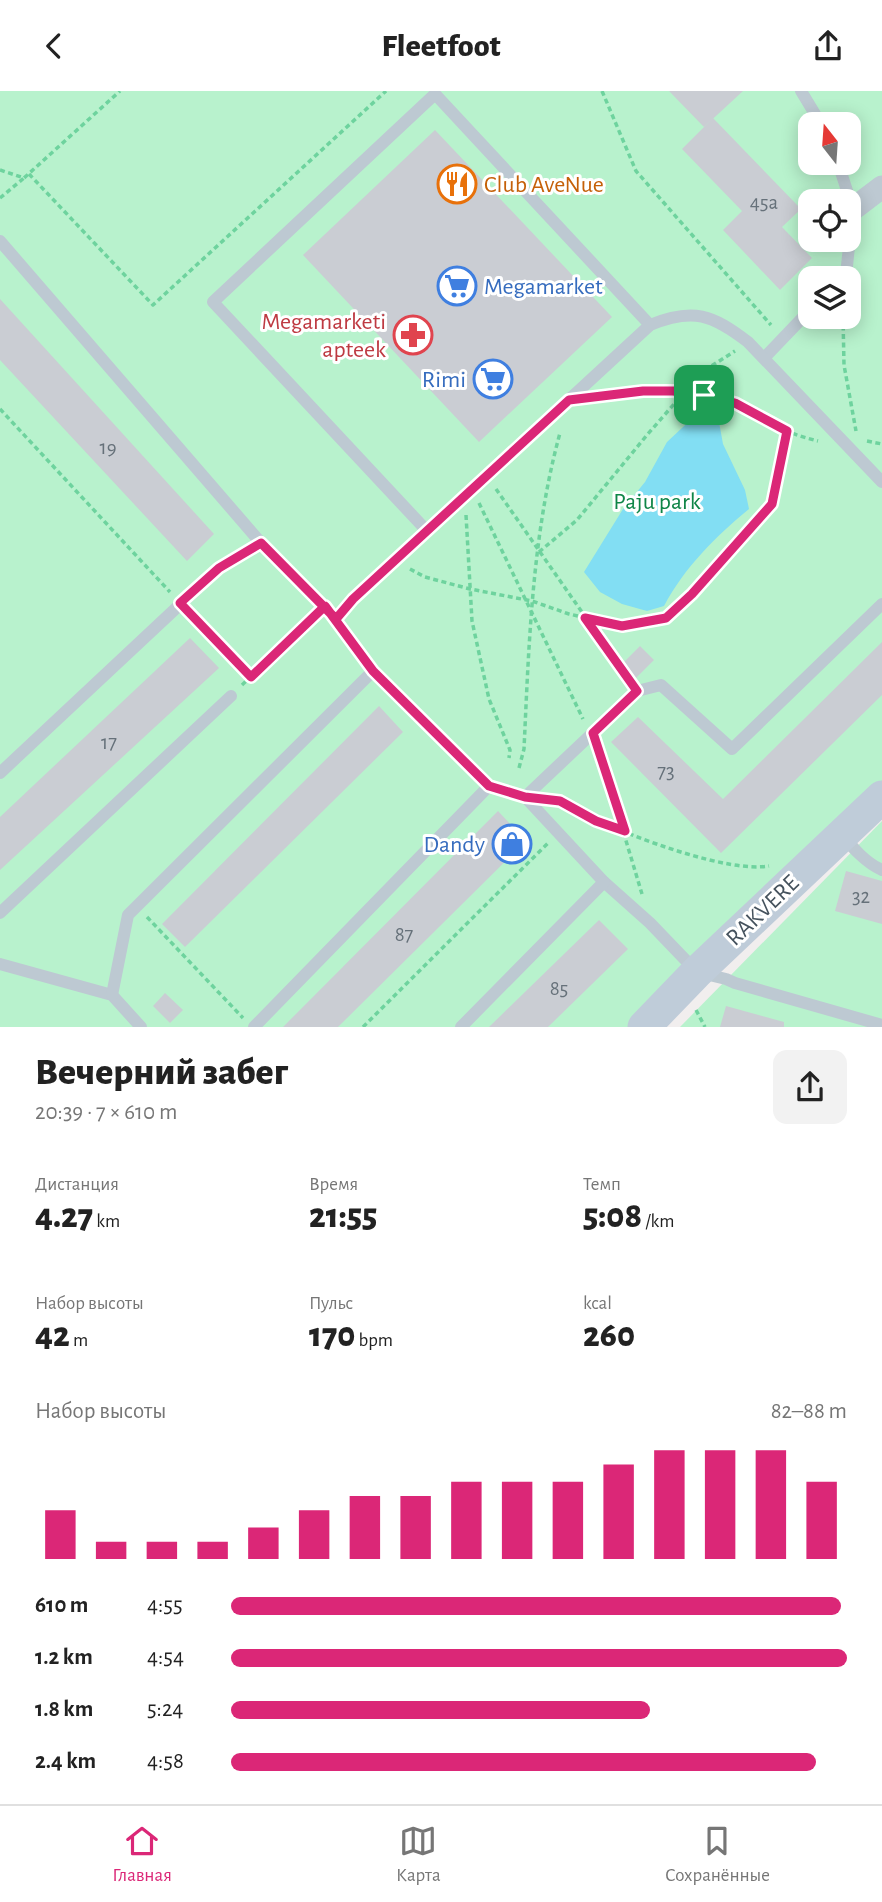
<!DOCTYPE html>
<html lang="ru">
<head>
<meta charset="utf-8">
<style>
  body { margin:0; font-family:"Alegreya Sans",sans-serif; background:#f2f2f2; color:#222; height:100vh; display:flex; flex-direction:column; font-size:26px; white-space:nowrap }
  * { box-sizing:border-box; margin:0 }
  p { font-size:23px; color:#767676 }
  .icon { flex:none; width:38px; height:38px; fill:none; stroke:currentColor; stroke-width:2; stroke-linecap:round; stroke-linejoin:round }
  .map { position:relative; height:936px; overflow:hidden }
  .details { display:flex; flex-direction:column; background:#fff; flex:1 }
  .details>* { flex:none }
  .needle { width:46px; rotate:343deg }
  .buttons { position:absolute; left:798px; top:21px; display:grid; gap:14px }
  .buttons a { display:grid; place-items:center; width:63px; height:63px; border-radius:14px; background:#fff; box-shadow:0 4px 18px #0003; font-size:35px }
  .pin { position:absolute; display:grid; place-items:center; width:60px; height:60px; color:#fff; margin:-30px; border-radius:14px; box-shadow:0 4px 10px #0006 }
  .round { display:grid; place-items:center; flex:none; width:74px; height:74px; border-radius:14px; background:#f2f2f2 }
  .summary { display:flex; align-items:center; justify-content:space-between; height:119px; padding:0 35px }
  h1 { font-size:38px; font-weight:800; line-height:52px }
  .metrics { display:grid; grid-template-columns:repeat(3,1fr); gap:10px; height:119px; padding:7px 35px }
  .metrics div { display:grid; align-content:center }
  .metrics b { font-size:35px; font-weight:800 }
  .metrics small { font-size:19px; font-weight:400 }
  .metrics p { font-size:19px }
  .chart { height:196px; padding:14px 35px }
  .chart p { display:flex; justify-content:space-between }
  .chart svg { width:100%; height:126px; margin-top:7px; stroke:#db2777; stroke-width:6 }
  ul { padding:0 35px; list-style:none; font-size:23px }
  li { display:grid; grid-template-columns:112px 84px 1fr; align-items:center; height:52px }
  li i { height:18px; border-radius:9px; background:#db2777 }
  header { display:flex; justify-content:space-between; align-items:center; height:91px; padding:0 35px; background:#fff; font-size:32px; font-weight:800 }
  .tabs { display:flex; justify-content:space-around; align-items:center; height:98px; border-top:2px solid #e0e0e0; background:#fff; font-size:19px; color:#767676 }
  .tabs a { display:grid; justify-items:center; gap:4px }
  .tabs .selected { color:#db2777 }
  .map>svg:first-child { display:block }
  .green { fill:#b8f2cd; fill-rule:evenodd }
  .water { fill:#82def3 }
  .building { fill:#cacdd3 }
  .lines { fill:none; stroke-linecap:round; stroke-linejoin:round }
  .path { stroke:#6ed39e; stroke-width:3.5; stroke-dasharray:5 3.5; stroke-linecap:butt }
  .lane { stroke:#bdc9d2; stroke-width:12 }
  .street { stroke:#bdc9d2; stroke-width:23 }
  .secondary { stroke:#bfccd9; stroke-width:33 }
  .route-casing { stroke:#fff; stroke-width:14 }
  .route { stroke:#db2777; stroke-width:9 }
  .labels { text-anchor:middle; stroke-width:6; stroke-linejoin:round; paint-order:stroke }
  .number-label { font-size:21px; fill:#66717a }
  .food-label { font-size:24px; fill:#c56008; stroke:#fff; text-anchor:start }
  .shop-label { font-size:24px; fill:#366cbe; stroke:#fff; text-anchor:end }
  .health-label { font-size:24px; fill:#be3a42; stroke:#fff; text-anchor:end }
  .park-label { font-size:24px; fill:#0f8547; stroke:#fff }
  .street-label { font-size:24px; fill:#45525d; stroke:#fff }
</style>
</head>
<body>
<header><svg class="icon" aria-label="back" viewBox="0 0 24 24"><path d="M15 5l-7 7 7 7"/></svg>Fleetfoot<svg class="icon" aria-label="share" viewBox="0 0 24 24"><path d="M12 15V3M7 8l5-5 5 5M5 13v7h14v-7"/></svg></header>
<div class="map">
<svg width="882" height="936" viewBox="0 0 882 936">
  <rect width="100%" height="100%" fill="#f1eeee"/>
  <!-- green -->
  <g class="green">
    <path d="M0,0H882V710L644,936H0ZM810,33H849V72H810ZM810,110H849V149H810ZM810,187H849V226H810Z"/>
    <polygon points="882,730 882,936 680,936"/>
  </g>
  <!-- water -->
  <path class="water" d="M698,322L709,325L719,331L723,353L745,399L749,418C715,446 685,476 664,515L647,520L622,513L600,501L584,481L623,418L645,391L667,351Z"/>
  <!-- building -->
  <g class="building">
    <polygon points="669,0 743,0 704,36"/>
    <polygon points="713,27 801,118 782,136 812,167 780,199 723,139 742,120 682,58"/>
    <polygon points="435,39 612,226 479,351 303,164"/>
    <polygon points="0,208 214,443 187,470 0,269"/>
    <polygon points="190,547 219,577 0,779 0,726"/>
    <polygon points="882,551 882,604 721,762 611,651 638,626 723,708"/>
    <polygon points="640,555 654,569 635,588 621,574"/>
    <polygon points="379,615 403,641 185,856 162,833"/>
    <polygon points="498,720 526,750 338,936 283,936"/>
    <polygon points="846,780 882,790 882,833 835,820"/>
    <polygon points="599,829 628,858 548,936 489,936"/>
    <polygon points="165,902 183,919 170,932 153,915"/>
    <polygon points="726,915 784,931 784,936 720,936"/>
  </g>
  <g class="lines">
    <!-- path -->
    <g class="path">
      <polyline points="602,0 636,80 771,234"/>
      <polyline points="0,79 24,87 120,0"/>
      <polyline points="29,83 153,214 386,0"/>
      <polyline points="0,107 24,87"/>
      <polyline points="843,226 844,274 856,340"/>
      <path d="M598,306C644,301 689,295 734,311C747,316 759,326 772,333C786,341 802,346 818,350"/>
      <polyline points="0,318 170,501"/>
      <polyline points="867,350 882,353"/>
      <polyline points="496,398 628,587"/>
      <polyline points="479,412 583,628"/>
      <polyline points="466,424 472,530 489,608 510,659 509,667"/>
      <polyline points="539,461 577,429 647,344 702,281 735,260"/>
      <polyline points="410,478 425,486 470,498 532,510 569,523 622,535 666,527 692,503 772,413 787,340"/>
      <polyline points="192,524 251,586"/>
      <polyline points="242,594 313,527"/>
      <polyline points="599,660 642,803"/>
      <path d="M519,677L524,658C529,552 532,444 560,342"/>
      <path d="M551,709C568,711 581,723 596,729C636,747 728,782 769,775"/>
      <polyline points="147,826 243,927"/>
      <polyline points="696,919 705,936"/>
      <polyline points="363,936 548,752"/>
    </g>
    <!-- lane -->
    <g class="lane">
      <polyline points="801,0 821,33"/>
      <polyline points="838,72 853,118 846,184 843,187"/>
      <polyline points="0,150 261,452"/>
      <polyline points="764,267 810,219"/>
      <polyline points="427,440 213,211 435,3 650,234"/>
      <polyline points="336,528 373,580 489,695 525,706 604,791 650,832 697,881 726,888 735,892 882,934"/>
      <path d="M0,682L219,477L261,452L336,528L353,508L650,234C693,216 713,224 748,251L882,391"/>
      <polyline points="525,706 637,600 661,594 732,658 882,513"/>
      <path d="M842,744C853,757 866,772 882,779"/>
      <polyline points="0,822 231,605"/>
      <polyline points="0,873 112,904 141,936"/>
      <polyline points="112,904 128,824 373,580"/>
      <polyline points="254,936 489,695"/>
      <polyline points="461,936 604,791"/>
    </g>
    <!-- street -->
    <polyline class="street" points="853,118 882,96"/>
    <!-- secondary -->
    <polyline class="secondary" points="644,936 697,881 882,706"/>
  </g>
  <g class="lines">
    <defs>
      <polyline id="route" points="704,304 673,300 643,300 569,309 353,508 336,528 261,452 219,477 180,512 251,586 325,515 373,580 489,695 525,706 560,710 596,730 625,740 593,642 637,600 585,527 622,535 666,527 692,503 772,413 787,340 735,312 704,304"/>
    </defs>
    <!-- route casing -->
    <use href="#route" class="route-casing"/>
    <!-- route -->
    <use href="#route" class="route"/>
  </g>
  <!-- icons -->
  <defs>
    <symbol id="restaurant-ring" viewBox="-11 -11 22 22"><circle r="9.5" fill="#fff" stroke="#e8710a" stroke-width="1.5"/><path d="M-5-6h1v4h1v-4h1v4h1v-4h1v5L-1.5 .5V6h-2V.5L-5-1ZM5-6V6H3V1.5H1.5Q1.5-4 5-6Z" fill="#e8710a"/></symbol>
    <symbol id="supermarket-ring" viewBox="-11 -11 22 22"><circle r="9.5" fill="#fff" stroke="#3f7fe0" stroke-width="1.5"/><path d="M-6-5.5h2.5l.6 2H6L4.5 2H-2.5L-4.4-4H-6ZM-1.5 3.2a1.3 1.3 0 1 0 .1 0ZM3 3.2a1.3 1.3 0 1 0 .1 0Z" fill="#3f7fe0"/></symbol>
    <symbol id="pharmacy-ring" viewBox="-11 -11 22 22"><circle r="9.5" fill="#fff" stroke="#e0444e" stroke-width="1.5"/><path d="M-2-6h4v4h4v4h-4v4h-4v-4h-4v-4h4Z" fill="#e0444e"/></symbol>
    <symbol id="shop-ring" viewBox="-11 -11 22 22"><circle r="9.5" fill="#fff" stroke="#3f7fe0" stroke-width="1.5"/><path d="M-5-2.5h2.3a2.7 3.5 0 0 1 5.4 0H5L5.5 6h-11ZM-1.5-2.5h3a1.5 2.3 0 0 0-3 0Z" fill="#3f7fe0"/></symbol>
  </defs>
  <g fill-rule="evenodd">
    <use href="#restaurant-ring" x="435" y="71" width="44" height="44"/>
    <use href="#supermarket-ring" x="435" y="173" width="44" height="44"/>
    <use href="#pharmacy-ring" x="391" y="222" width="44" height="44"/>
    <use href="#supermarket-ring" x="471" y="266" width="44" height="44"/>
    <use href="#shop-ring" x="490" y="731" width="44" height="44"/>
  </g>
  <g class="labels">
    <!-- number labels -->
    <g class="number-label">
      <text x="764" y="118">45a</text>
      <text x="108" y="363">19</text>
      <text x="109" y="658">17</text>
      <text x="666" y="687">73</text>
      <text x="861" y="812">32</text>
      <text x="404" y="850">87</text>
      <text x="559" y="904">85</text>
    </g>
    <!-- food labels -->
    <g class="food-label">
      <text x="484" y="101">Club AveNue</text>
    </g>
    <!-- shop labels -->
    <g class="shop-label">
      <text x="484" y="203" text-anchor="start">Megamarket</text>
      <text x="466" y="296">Rimi</text>
      <text x="485" y="761">Dandy</text>
    </g>
    <!-- health labels -->
    <g class="health-label">
      <text x="386" y="238">Megamarketi<tspan x="386" dy="28">apteek</tspan></text>
    </g>
    <!-- park labels -->
    <g class="park-label">
      <text x="657" y="418">Paju park</text>
    </g>
    <!-- street labels -->
    <g class="street-label">
      <text transform="translate(762 819) rotate(-44)" y="8">RAKVERE</text>
    </g>
  </g>
</svg>
<div class="buttons">
<a><svg class="needle" viewBox="-14 -14 28 28"><path d="M0-13l5 13h-10z" fill="#e53935"/><path d="M0 13l5-13h-10z" fill="#767676"/></svg></a>
<a><svg class="icon" aria-label="locate" viewBox="0 0 24 24"><circle cx="12" cy="12" r="6"/><path d="M12 2v4M12 18v4M2 12h4M18 12h4"/></svg></a>
<a><svg class="icon" aria-label="layers" viewBox="0 0 24 24"><path d="M12 4l9 5-9 5-9-5zM3 14l9 5 9-5"/></svg></a>
</div>
<div class="pin" style="left:704px;top:304px;background:#1e9e55"><svg class="icon" aria-label="arrive" viewBox="0 0 24 24"><path d="M6 21V4h12l-3 4 3 4H6"/></svg></div>
</div>
<section class="details">
<div class="summary"><div><h1>Вечерний забег</h1><p>20:39 · 7 × 610 m</p></div><a class="round"><svg class="icon" aria-label="share" viewBox="0 0 24 24"><path d="M12 15V3M7 8l5-5 5 5M5 13v7h14v-7"/></svg></a></div>
<div class="metrics">
<div><p>Дистанция</p><b>4.27<small> km</small></b></div>
<div><p>Время</p><b>21:55</b></div>
<div><p>Темп</p><b>5:08<small> /km</small></b></div>
</div>
<div class="metrics">
<div><p>Набор высоты</p><b>42<small> m</small></b></div>
<div><p>Пульс</p><b>170<small> bpm</small></b></div>
<div><p>kcal</p><b>260</b></div>
</div>
<div class="chart"><p><span>Набор высоты</span>82–88 m</p>
<svg viewBox="0 0 160 44" preserveAspectRatio="none"><path d="M5 44V27M15 44V38M25 44V38M35 44V38M45 44V33M55 44V27M65 44V22M75 44V22M85 44V17M95 44V17M105 44V17M115 44V11M125 44V6M135 44V6M145 44V6M155 44V17"/></svg>
</div>
<ul>
<li><b>610 m</b>4:55<i style="width:99%"></i></li>
<li><b>1.2 km</b>4:54<i style="width:100%"></i></li>
<li><b>1.8 km</b>5:24<i style="width:68%"></i></li>
<li><b>2.4 km</b>4:58<i style="width:95%"></i></li>
</ul>
</section>
<nav class="tabs">
<a class="selected"><svg class="icon" aria-label="home" viewBox="0 0 24 24"><path d="M3 11l9-7 9 7M6 9v11h12V9"/></svg>Главная</a>
<a><svg class="icon" aria-label="map" viewBox="0 0 24 24"><path d="M3 6l6-2 6 2 6-2v14l-6 2-6-2-6 2zM9 4v14M15 6v14"/></svg>Карта</a>
<a><svg class="icon" aria-label="saved" viewBox="0 0 24 24"><path d="M7 4h10v16l-5-4-5 4z"/></svg>Сохранённые</a>
</nav>
</body>
</html>
